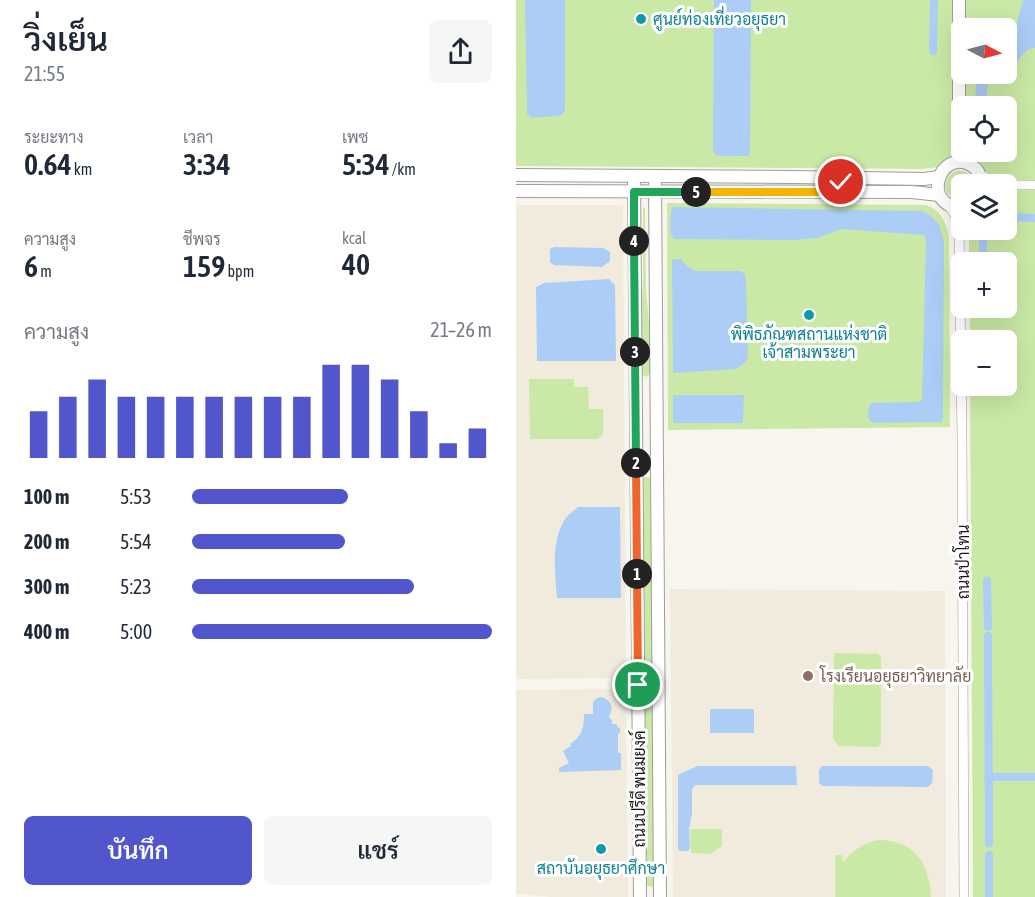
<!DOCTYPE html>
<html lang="th">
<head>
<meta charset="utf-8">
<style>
  body { margin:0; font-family:"Asap Condensed",Sarabun,sans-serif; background:#f6f6f7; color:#1f2937; height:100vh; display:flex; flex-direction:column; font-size:22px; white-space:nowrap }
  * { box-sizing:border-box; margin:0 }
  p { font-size:20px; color:#747a83 }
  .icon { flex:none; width:33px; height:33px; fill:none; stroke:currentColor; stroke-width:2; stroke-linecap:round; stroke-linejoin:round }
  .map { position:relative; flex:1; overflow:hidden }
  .details { display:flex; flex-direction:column; background:#fff; width:516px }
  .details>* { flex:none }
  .needle { width:39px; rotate:96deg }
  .buttons { position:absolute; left:435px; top:18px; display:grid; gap:12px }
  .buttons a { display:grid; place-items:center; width:66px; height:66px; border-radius:9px; background:#fff; box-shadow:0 6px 24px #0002; font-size:30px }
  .pin { position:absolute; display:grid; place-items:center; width:51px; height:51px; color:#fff; margin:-26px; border:3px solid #fff; border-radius:50%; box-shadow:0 2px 6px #0007 }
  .km { position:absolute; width:30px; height:30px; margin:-15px; border-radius:50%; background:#222; color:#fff; font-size:16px; line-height:30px; text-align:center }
  .round { display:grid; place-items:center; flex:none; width:63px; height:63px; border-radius:9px; background:#f6f6f7 }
  .head { display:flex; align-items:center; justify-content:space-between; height:102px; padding:0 24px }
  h1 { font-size:33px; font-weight:600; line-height:45px }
  .figures { display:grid; grid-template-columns:repeat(3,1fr); gap:9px; height:102px; padding:6px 24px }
  .figures div { display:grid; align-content:center }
  .figures b { font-size:30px; font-weight:600 }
  .figures small { font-size:16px; font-weight:400 }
  .figures p { font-size:16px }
  .chart { height:168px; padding:12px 24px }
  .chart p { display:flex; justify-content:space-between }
  .chart svg { width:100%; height:108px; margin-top:6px; stroke:#5156cd; stroke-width:6 }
  .cta { display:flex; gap:12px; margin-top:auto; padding:12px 24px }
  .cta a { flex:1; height:69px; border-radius:9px; background:#5156cd; color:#fff; font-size:24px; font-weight:600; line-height:69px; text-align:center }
  .cta a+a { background:#f6f6f7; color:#1f2937 }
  ul { padding:0 24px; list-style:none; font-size:20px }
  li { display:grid; grid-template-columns:96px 72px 1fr; align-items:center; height:45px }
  li i { height:15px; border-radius:8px; background:#5156cd }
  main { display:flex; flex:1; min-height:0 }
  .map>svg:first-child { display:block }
  .built { fill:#f0ebdd }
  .green { fill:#cae9a6; fill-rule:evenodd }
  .water { fill:#accdf5 }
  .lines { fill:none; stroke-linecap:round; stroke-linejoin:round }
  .canal { stroke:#accdf5; stroke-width:8 }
  .tertiary-casing { stroke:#a09e98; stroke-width:10 }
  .primary-casing { stroke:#a09e98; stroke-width:14 }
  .tertiary { stroke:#fff; stroke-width:9 }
  .primary { stroke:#fff; stroke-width:12 }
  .split-1-casing { stroke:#fff; stroke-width:12 }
  .split-2-casing { stroke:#fff; stroke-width:12 }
  .split-3-casing { stroke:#fff; stroke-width:12 }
  .split-4-casing { stroke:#fff; stroke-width:12 }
  .split-5-casing { stroke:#fff; stroke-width:12 }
  .split-6-casing { stroke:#fff; stroke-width:12 }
  .split-7-casing { stroke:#fff; stroke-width:12 }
  .split-1 { stroke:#f0652b; stroke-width:8 }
  .split-2 { stroke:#f0652b; stroke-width:8 }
  .split-3 { stroke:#22a559; stroke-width:8 }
  .split-4 { stroke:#22a559; stroke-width:8 }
  .split-5 { stroke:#22a559; stroke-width:8 }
  .split-6 { stroke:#f5b400; stroke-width:8 }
  .split-7 { stroke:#f5b400; stroke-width:8 }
  .culture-dot { fill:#0f9aa8; stroke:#fff; stroke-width:2 }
  .education-dot { fill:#8d6e63; stroke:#fff; stroke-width:2 }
  .labels { text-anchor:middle; stroke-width:6; stroke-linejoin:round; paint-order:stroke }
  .culture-label { font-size:16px; fill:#0d838f; stroke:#fff }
  .street-label { font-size:16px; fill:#171614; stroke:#fff }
  .education-label { font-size:16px; fill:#785e54; stroke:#fff; text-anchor:start }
</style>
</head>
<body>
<main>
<section class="details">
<div class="head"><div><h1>วิ่งเย็น</h1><p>21:55</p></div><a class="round"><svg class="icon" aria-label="share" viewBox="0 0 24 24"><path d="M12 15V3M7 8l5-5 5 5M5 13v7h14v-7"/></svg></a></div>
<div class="figures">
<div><p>ระยะทาง</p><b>0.64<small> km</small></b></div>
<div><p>เวลา</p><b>3:34</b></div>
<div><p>เพซ</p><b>5:34<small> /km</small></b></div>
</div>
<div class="figures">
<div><p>ความสูง</p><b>6<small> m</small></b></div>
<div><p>ชีพจร</p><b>159<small> bpm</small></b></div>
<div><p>kcal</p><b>40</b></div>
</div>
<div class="chart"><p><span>ความสูง</span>21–26 m</p>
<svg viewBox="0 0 160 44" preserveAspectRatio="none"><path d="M5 44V25M15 44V19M25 44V12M35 44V19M45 44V19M55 44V19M65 44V19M75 44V19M85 44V19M95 44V19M105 44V6M115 44V6M125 44V12M135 44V25M145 44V38M155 44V32"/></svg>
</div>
<ul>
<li><b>100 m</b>5:53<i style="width:52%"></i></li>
<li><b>200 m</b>5:54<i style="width:51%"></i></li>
<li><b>300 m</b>5:23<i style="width:74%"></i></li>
<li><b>400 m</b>5:00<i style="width:100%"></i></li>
</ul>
<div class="cta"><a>บันทึก</a><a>แชร์</a></div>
</section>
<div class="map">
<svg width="519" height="897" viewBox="0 0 519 897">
  <rect width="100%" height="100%" fill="#f7f5ee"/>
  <!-- built -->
  <g class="built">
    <polygon points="0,205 107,205 110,678 0,679"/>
    <polygon points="154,589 429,591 430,897 157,897"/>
    <polygon points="110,689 112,897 34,897 0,893 0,690"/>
  </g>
  <!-- green -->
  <g class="green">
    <path d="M0,0H519V897H457L454,386H490V340H454V308H490V262H453V230H490V184H469L455,160L423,167L405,169L0,166ZM446,28H490V74H446ZM446,106H490V152H446Z"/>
    <path d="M440,171C449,170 456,174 458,184H446L445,199C427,198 423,179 440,171Z"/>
    <path d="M151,203L409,205C425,209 430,223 433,237L434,427L152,430Z"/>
    <polygon points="128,207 129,208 130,288 135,348 135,372 131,377 125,374 124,346 127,279 127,208"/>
    <polygon points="13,379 58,379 58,387 72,387 73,409 87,409 87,434 82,439 14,439"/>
    <polygon points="129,477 134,478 136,482 139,884 135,887 129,884 126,480"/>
    <polygon points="320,653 362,654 365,657 365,743 362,747 322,746 317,738 318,655"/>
    <polygon points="174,829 206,829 206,846 194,854 175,853"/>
    <path d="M363,840C398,840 414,864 415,897H319V855H326L327,862C337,850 347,843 363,840Z"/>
  </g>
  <!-- water -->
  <g class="water">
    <polygon points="9,0 49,0 49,111 44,116 15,118 11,114"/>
    <polygon points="198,0 235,0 234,154 231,156 201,156 197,152"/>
    <path d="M508,0H519V48C501,49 503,70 492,75C487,78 479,79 473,80L471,91L470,106H459L460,85L464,75L467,74H490L491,49L498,36L504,9Z"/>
    <path d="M158,207L406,211C422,219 423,224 428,241L427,418L425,422L359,423L354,421C351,416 352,408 355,403L403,402L406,400L410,241L408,235L325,229L302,238L277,240L158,239L154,233L155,210Z"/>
    <polygon points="38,247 87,248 94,252 94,261 86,267 38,265 34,262 34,249"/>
    <polygon points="159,259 165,259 172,267 180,271 225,271 228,274 230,279 232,357 229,363 220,369 160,373 157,372 156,260"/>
    <polygon points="93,279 99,285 100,361 21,361 20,287 28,283"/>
    <polygon points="157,395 228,395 227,423 157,423"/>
    <path d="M62,507H104L105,598H41C39,573 35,543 48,521C51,515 58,511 62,507Z"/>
    <path d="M86,697C96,701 98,708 93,717L96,720V724H101V727L104,728V733H102V753H105V770L43,772V768L53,763L47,751L55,746L54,744C66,736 68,728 68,714H77V702L81,698Z"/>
    <rect x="194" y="709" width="44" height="24"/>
    <polygon points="181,766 280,766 281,785 179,785 176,790 176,813 173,829 174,848 172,851 164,851 162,849 162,775"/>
    <polygon points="306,766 412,766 417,770 416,783 412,787 307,786 303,783 303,770"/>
  </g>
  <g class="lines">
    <!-- canal -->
    <g class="canal">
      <polyline points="417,51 418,0"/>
      <polyline points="490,217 519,218"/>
      <polyline points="467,262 467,230"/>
      <polyline points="471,581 472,627"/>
      <polyline points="472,636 473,843"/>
      <polyline points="472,777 519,777"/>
      <polyline points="473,855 473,897"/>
    </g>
    <defs>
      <g id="tertiary">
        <polyline points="464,175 485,184"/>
        <polyline points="490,185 519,185"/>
        <polyline points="433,206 439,215 443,226 446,437 448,897"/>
      </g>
      <g id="primary">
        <polyline points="443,0 443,141 446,148"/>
        <polyline points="0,175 277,177 408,179 423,177"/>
        <polyline points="118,176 124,897"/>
        <polyline points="139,176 144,897"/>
        <polyline points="0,191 396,192 423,195"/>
        <path d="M446,208C404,206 423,148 455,165C462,169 465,176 466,184"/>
      </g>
    </defs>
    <!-- tertiary casing -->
    <use href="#tertiary" class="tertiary-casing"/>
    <!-- primary casing -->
    <use href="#primary" class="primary-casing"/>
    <!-- tertiary -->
    <use href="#tertiary" class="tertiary"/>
    <!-- primary -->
    <use href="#primary" class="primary"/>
  </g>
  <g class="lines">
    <defs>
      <polyline id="split-1" points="121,574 122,685"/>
      <polyline id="split-2" points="120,463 121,574"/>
      <polyline id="split-3" points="119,352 120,463"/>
      <polyline id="split-4" points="118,241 119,352"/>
      <polyline id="split-5" points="118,241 118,192 180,192"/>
      <polyline id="split-6" points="180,192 291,192"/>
      <polyline id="split-7" points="291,192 328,192 325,188 325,182"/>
    </defs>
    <!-- split-1 casing -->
    <use href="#split-1" class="split-1-casing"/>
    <!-- split-2 casing -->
    <use href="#split-2" class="split-2-casing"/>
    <!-- split-3 casing -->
    <use href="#split-3" class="split-3-casing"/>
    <!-- split-4 casing -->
    <use href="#split-4" class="split-4-casing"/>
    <!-- split-5 casing -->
    <use href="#split-5" class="split-5-casing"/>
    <!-- split-6 casing -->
    <use href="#split-6" class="split-6-casing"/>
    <!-- split-7 casing -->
    <use href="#split-7" class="split-7-casing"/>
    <!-- split-1 -->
    <use href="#split-1" class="split-1"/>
    <!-- split-2 -->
    <use href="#split-2" class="split-2"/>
    <!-- split-3 -->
    <use href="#split-3" class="split-3"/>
    <!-- split-4 -->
    <use href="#split-4" class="split-4"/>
    <!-- split-5 -->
    <use href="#split-5" class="split-5"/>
    <!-- split-6 -->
    <use href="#split-6" class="split-6"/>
    <!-- split-7 -->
    <use href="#split-7" class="split-7"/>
  </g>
  <!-- markers -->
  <g class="culture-dot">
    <circle cx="125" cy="19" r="6"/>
    <circle cx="293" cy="315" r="6"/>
    <circle cx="85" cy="849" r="6"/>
  </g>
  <circle class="education-dot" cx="292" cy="676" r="6"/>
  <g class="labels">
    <!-- culture labels -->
    <g class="culture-label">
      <text x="137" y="25" text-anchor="start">ศูนย์ท่องเที่ยวอยุธยา</text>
      <text x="293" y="340">พิพิธภัณฑสถานแห่งชาติ<tspan x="293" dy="18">เจ้าสามพระยา</tspan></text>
      <text x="85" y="874">สถาบันอยุธยาศึกษา</text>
    </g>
    <!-- street labels -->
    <g class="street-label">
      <text transform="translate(447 562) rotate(-90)" y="6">ถนนป่าโทน</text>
      <text transform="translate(123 789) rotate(-90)" y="6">ถนนปรีดี พนมยงค์</text>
    </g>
    <!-- education labels -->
    <g class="education-label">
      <text x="304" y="682">โรงเรียนอยุธยาวิทยาลัย</text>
    </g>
  </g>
</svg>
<div class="buttons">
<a><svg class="needle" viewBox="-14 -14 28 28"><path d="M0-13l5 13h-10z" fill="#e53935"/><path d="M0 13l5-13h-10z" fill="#747a83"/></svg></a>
<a><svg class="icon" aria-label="locate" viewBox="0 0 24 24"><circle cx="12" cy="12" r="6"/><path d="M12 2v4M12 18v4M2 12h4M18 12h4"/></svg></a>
<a><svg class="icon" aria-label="layers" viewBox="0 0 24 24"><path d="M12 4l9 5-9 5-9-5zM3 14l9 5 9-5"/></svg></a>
<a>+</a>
<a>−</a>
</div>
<div class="pin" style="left:122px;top:685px;background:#1e9e55"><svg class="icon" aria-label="arrive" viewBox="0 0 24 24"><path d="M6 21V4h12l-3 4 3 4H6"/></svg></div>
<div class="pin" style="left:325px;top:182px;background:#d93025"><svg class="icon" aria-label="check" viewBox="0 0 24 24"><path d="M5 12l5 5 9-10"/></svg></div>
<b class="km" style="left:121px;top:574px">1</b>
<b class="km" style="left:120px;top:463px">2</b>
<b class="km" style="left:119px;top:352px">3</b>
<b class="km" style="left:118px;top:241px">4</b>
<b class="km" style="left:180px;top:192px">5</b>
</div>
</main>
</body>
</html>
